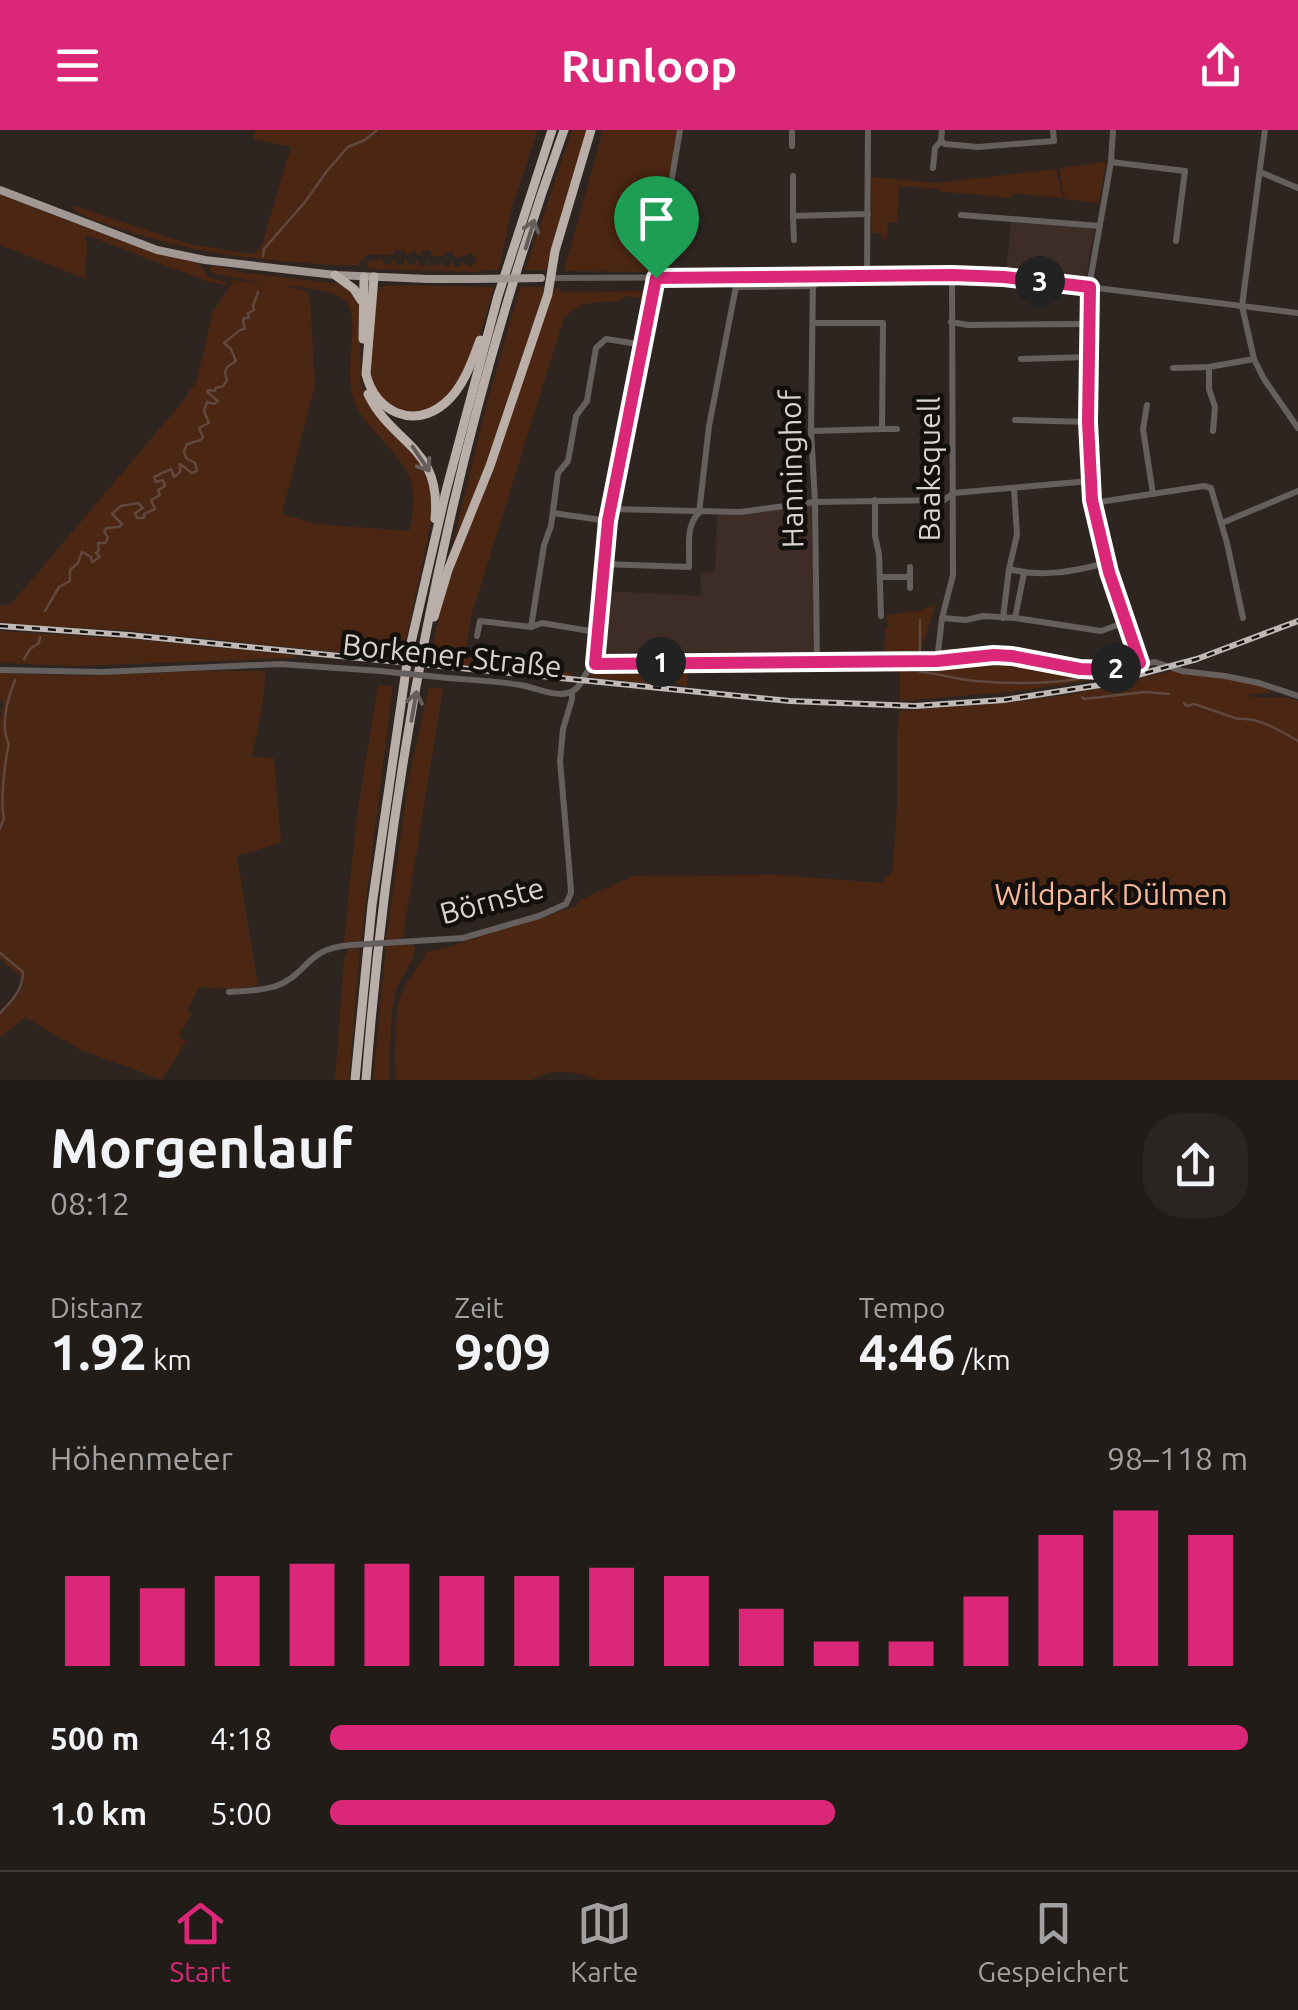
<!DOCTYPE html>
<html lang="de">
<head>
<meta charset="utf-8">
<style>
  body { margin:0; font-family:Ubuntu,sans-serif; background:#2a2522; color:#f1f3f6; height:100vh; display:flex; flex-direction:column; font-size:38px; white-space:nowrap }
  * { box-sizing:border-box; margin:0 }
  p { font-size:32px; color:#a2a1a2 }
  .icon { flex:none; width:55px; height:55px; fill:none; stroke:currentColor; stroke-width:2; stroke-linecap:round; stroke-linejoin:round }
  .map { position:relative; height:950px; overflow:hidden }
  .side { display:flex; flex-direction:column; background:#221c19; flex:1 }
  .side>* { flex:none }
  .pin { position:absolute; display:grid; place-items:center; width:85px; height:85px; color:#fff; margin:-102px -42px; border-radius:50% 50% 50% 0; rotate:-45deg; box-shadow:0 0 10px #0007 }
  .pin .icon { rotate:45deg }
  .km { position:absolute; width:50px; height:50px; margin:-25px; border-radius:50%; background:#222; color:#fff; font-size:28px; line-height:50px; text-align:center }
  .round { display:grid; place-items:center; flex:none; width:105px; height:105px; border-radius:40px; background:#2a2522 }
  .overview { display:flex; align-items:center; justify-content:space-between; height:170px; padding:0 50px }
  h1 { font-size:55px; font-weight:700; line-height:75px }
  .stats { display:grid; grid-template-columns:repeat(3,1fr); gap:15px; height:170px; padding:10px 50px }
  .stats div { display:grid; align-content:center }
  .stats b { font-size:50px; font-weight:700 }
  .stats small { font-size:28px; font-weight:400 }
  .stats p { font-size:28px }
  .chart { height:280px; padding:20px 50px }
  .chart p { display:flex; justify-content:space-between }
  .chart svg { width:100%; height:180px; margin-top:10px; stroke:#db2777; stroke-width:6 }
  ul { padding:0 50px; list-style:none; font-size:32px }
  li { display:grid; grid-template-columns:160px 120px 1fr; align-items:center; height:75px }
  li i { height:25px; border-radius:12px; background:#db2777 }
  header { display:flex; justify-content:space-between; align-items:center; height:130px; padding:0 50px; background:#db2777; color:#fff; font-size:45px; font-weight:700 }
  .dock { display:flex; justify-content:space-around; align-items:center; height:140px; border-top:2px solid #3f3a38; background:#221c19; font-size:28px; color:#a2a1a2 }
  .dock a { display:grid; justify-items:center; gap:5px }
  .dock .current { color:#db2777 }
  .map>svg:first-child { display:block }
  .built { fill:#3d2d26 }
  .green { fill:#4b2612; fill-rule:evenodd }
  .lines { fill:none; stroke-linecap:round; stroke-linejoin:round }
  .stream { stroke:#61483e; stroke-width:2.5 }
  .minor { stroke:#65605e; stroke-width:6 }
  .major { stroke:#a29893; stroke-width:8 }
  .highway { stroke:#baaea8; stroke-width:9 }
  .rail-casing { stroke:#bfb8b5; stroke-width:6 }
  .rail { stroke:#130f0d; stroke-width:2.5; stroke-dasharray:8; stroke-linecap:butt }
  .minor-bridge { stroke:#65605e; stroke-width:6 }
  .major-bridge { stroke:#a29893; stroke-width:8 }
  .oneway { stroke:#665e5a }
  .route-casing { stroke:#fff; stroke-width:20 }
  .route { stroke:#db2777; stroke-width:12 }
  .labels { text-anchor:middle; stroke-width:9; stroke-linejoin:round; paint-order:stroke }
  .street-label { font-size:30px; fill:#d9d3d0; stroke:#130f0d }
  .park-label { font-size:30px; fill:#f9b99a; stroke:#130f0d }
</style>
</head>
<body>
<header><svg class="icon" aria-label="menu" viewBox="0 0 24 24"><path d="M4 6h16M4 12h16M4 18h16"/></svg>Runloop<svg class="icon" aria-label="share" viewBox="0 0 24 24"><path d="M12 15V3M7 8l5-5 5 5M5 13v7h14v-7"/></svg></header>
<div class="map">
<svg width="1298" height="950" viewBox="0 0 1298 950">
  <rect width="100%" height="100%" fill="#2e2521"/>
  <!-- built -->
  <g class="built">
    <polygon points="1011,90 1094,97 1086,151 1006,143"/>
    <polygon points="812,374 814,523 759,522 599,523 602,461 701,466 700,443 715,442 717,383"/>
  </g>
  <!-- green -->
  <g class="green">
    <path d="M256,0H538L511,80L499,140H482L480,142L377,139L369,138L366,134L371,130H383V134L391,135L392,130H395V135H403L404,130H407V135H415V131H418L419,136H427V131L430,132V136H438L439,132H442V136L450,137L451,132H454V137H460L461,132L471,137L477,130L476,127L470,123L462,127H453V122H445L444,126H431V121H422V126L417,125L416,121H411L410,125H405V121L394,120V125H367L358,136C277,132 198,126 122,99C105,94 85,89 72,78L73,75L189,114L252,124L261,118L291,17L253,9Z"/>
    <polygon points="572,0 587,0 546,140 525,140"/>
    <polygon points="603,0 680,0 658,133 654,133 652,139 645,142 564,141"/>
    <polygon points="1106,32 1099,73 1065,69 1059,38"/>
    <polygon points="1056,39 1063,68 1012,63 1011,68 939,61 938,59 899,56 897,92 888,92 887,108 882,109 881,103 872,103 871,47 936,53"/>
    <path d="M0,64C66,90 130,117 199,133L208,147L225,152L228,156L206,151L86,105L87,121L85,149L0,115Z"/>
    <path d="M214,135L241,142L339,154L352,161L359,171L361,255L366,268L418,327L432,357L433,382L402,529L123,500L0,494V476L12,473L184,270L197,250L213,181L230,157L232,150L266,154L212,143L209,139ZM283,156C298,156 341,160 348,174C360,197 342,241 355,273C360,285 369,295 378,305C409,340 421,352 409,401L317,394L282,384L315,254L310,169L307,161Z"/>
    <path d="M388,155L494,157C482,197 461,295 403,280C401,280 390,277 388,276C381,270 375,257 369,250L375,167L381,157Z"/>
    <polygon points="520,157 545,157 545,162 477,363 450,426 485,281"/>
    <path d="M558,157L562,162L638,161L644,163L647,169L626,166L619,172C597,171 580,171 564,188L471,487L465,527L483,528L572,543L571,547L429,532L447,452L552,164Z"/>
    <polygon points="936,474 920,521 884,521 886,497 889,497 886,485 918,481"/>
    <polygon points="0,501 132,509 295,525 295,528 74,536 0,533"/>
    <path d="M1003,530C1048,533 1082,549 1128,540L1129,544L1022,561L900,571V537L958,536L983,531Z"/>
    <polygon points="605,536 688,538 687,557 677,553 663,555 589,547 595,539"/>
    <path d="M197,541H266L262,579L252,627L274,628L281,711L280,713L237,726L258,856L235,859L200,857L187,880L192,884L179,906L186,911L162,950L79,919L25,887L0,908V885C13,873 25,861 24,843L19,845L0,829V589L4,571L0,569V543L84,546Z"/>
    <path d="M1172,541C1203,550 1244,543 1272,562L1241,566C1247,565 1252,567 1257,567C1276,569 1277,564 1298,571V950H597C573,940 555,938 532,950H396C394,930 394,881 402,862C407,849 420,837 426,822L448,817L577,776L578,771L633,746L778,745L881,753L893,740L897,677V603L899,581L1015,572L1073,564Z"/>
    <polygon points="378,555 393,556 361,811 344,812 356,692"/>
    <polygon points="429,557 443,559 403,806 400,809 386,810 409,647"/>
    <path d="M407,814L415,816C415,834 401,844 396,860C390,883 390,926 390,950H373L386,816Z"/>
    <polygon points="360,818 349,950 335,950 344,830 348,819"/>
  </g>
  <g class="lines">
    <!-- stream -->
    <g class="stream">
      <polyline points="263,126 264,119 305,72 327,41 348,17 365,10 377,0"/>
      <polyline points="45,481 59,457 70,451 70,440 78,433 82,422 91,427 92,432 100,427 96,423 99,420 98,413 105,413 108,408 104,401 107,398 119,397 122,394 112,384 121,376 138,373 143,378 135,383 137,388 144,388 144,384 155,379 151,370 160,365 158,360 165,356 163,350 156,352 154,347 171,339 174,347 180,342 180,334 192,343 197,341 195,333 186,328 184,321 187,314 201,310 203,307 199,298 209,293 204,281 207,272 214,274 218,271 207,262 209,260 215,261 216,258 223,256 227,250 225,242 227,237 236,231 231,219 224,213 240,200 245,199 243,191 244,188 249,188 248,183 254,180 253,176 258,162"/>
      <path d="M920,490V542C939,543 957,550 976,551C1010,554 1045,554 1079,549"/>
      <polyline points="24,529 30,519 39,513 40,507"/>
      <polyline points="1082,567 1084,569 1145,562 1169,564"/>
      <path d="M1184,573L1187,576L1194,574L1238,589C1258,587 1281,601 1298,611"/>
      <path d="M0,699L4,688C0,676 5,627 9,615C0,596 7,570 15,550"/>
      <path d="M0,823L23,842C23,860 12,871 0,883"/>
    </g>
    <!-- minor -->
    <g class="minor">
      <polyline points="942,0 941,11 945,14 978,17 1054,11 1053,0"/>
      <polyline points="1113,0 1111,32 1089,157 1089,322 1092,370 1109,442 1140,533"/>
      <polyline points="1265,0 1242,176 1254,229 1264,249 1298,298"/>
      <polyline points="792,16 792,0"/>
      <polyline points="1111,32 1185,41 1176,111"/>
      <polyline points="933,38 935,18 941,11"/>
      <polyline points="1260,42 1298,58"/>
      <polyline points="793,46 793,86 868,84"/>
      <polyline points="961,85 1100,96"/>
      <polyline points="793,86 794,110"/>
      <polyline points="867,145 868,0"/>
      <polyline points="813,146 811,301 815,372 817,531"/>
      <polyline points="552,148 978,146 1089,157 1298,183"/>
      <polyline points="736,157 814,156"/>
      <polyline points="951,192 968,195 1088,194"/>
      <polyline points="1021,229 1088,227"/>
      <polyline points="1209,237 1209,259 1215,277 1213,301"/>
      <polyline points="1173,238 1209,237 1254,229"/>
      <polyline points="1147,275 1143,299 1153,364"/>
      <polyline points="1015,290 1088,292"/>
      <polyline points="882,299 897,299"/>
      <polyline points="811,301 882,299 883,193 814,193"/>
      <polyline points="875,370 875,406 879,424 881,486"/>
      <polyline points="1093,373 1204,356 1211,358 1227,413 1243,488"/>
      <polyline points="610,379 740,382 815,372 944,370 954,363 1090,351"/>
      <polyline points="553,383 608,391"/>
      <polyline points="1222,393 1298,361"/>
      <path d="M603,434L689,437C690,420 685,395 699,383L709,296L738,146"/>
      <path d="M1009,439C1043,448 1074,441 1107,433"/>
      <polyline points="880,447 910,447 910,437"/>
      <polyline points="910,447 910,458"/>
      <polyline points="942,488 966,490 983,486 1015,488 1101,501 1126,492"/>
      <polyline points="1003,488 1009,439 1017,405 1014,358"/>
      <polyline points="1015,488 1024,443"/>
      <polyline points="531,497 544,415 551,396 558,343 568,331 576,286 587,271 596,218 606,209 644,215"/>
      <polyline points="477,506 480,491 531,497 542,493 596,502"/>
      <polyline points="937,531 942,488 953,445 952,145"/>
      <polyline points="595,534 608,391 644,215 680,0"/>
      <polyline points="0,540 103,542 280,534 380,541"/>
      <path d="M448,548C472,550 496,551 520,555C534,557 554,567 568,563C585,559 581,538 601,532L937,531L994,525L1012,526L1080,539L1106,540L1155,532L1182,541L1225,546L1259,553L1298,566"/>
      <polyline points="385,813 463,808 539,786 566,774 571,763 570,747 560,631 563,599 572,569 572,562"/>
      <path d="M229,862C244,861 261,861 276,856C309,844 305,818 351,815"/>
    </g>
    <!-- major -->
    <polyline class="major" points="0,60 157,120 205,130 335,145 428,149 471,149"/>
    <!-- highway -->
    <g class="highway">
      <polyline points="335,145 354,159 361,170"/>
      <path d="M374,147L366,244C375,282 414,300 445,273C463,258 472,232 480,210"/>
      <polyline points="363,209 364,147"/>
      <path d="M368,264C393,316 442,316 435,389"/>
      <polyline points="434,487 448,440 490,336 548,164 555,121 591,0"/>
      <polyline points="355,950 372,775 408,526 446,361 498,166 552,0"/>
      <path d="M366,950C391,628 454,304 564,0"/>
    </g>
    <defs>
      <polyline id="rail" points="0,496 129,505 790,571 915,576 1004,570 1100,555 1197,529 1298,491"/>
    </defs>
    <!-- rail casing -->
    <use href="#rail" class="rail-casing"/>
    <!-- rail -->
    <use href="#rail" class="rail"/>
    <!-- minor-bridge -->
    <g class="minor-bridge">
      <polyline points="380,541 448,548"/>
      <polyline points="351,815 385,813"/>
    </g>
    <!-- major-bridge -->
    <polyline class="major-bridge" points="471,149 541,148"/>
  </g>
  <!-- one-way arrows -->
  <defs><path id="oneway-shaft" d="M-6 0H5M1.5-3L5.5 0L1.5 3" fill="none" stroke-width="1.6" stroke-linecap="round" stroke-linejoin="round" transform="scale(2.5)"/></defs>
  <g class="oneway">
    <use href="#oneway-shaft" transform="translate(530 104) rotate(-73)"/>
    <use href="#oneway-shaft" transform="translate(421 329) rotate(56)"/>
    <use href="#oneway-shaft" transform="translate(414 576) rotate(-80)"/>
  </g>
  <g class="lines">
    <defs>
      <polygon id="route" points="952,145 1004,147 1090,157 1088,292 1092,370 1109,442 1140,533 1106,540 1080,539 1012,526 994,525 937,531 595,534 608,391 656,148"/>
    </defs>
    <!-- route casing -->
    <use href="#route" class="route-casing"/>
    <!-- route -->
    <use href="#route" class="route"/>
  </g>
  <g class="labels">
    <!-- street labels -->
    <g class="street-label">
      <text transform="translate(792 339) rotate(-91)" y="10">Hanninghof</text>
      <text transform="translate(930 339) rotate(-90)" y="10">Baaksquell</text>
      <text transform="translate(452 526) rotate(6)" y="10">Borkener Straße</text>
      <text transform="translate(492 771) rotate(-15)" y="10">Börnste</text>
    </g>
    <!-- park labels -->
    <g class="park-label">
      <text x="1111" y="775">Wildpark Dülmen</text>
    </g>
  </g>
</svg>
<div class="pin" style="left:656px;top:148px;background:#1e9e55"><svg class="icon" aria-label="arrive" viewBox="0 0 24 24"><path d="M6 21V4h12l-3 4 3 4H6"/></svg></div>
<b class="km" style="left:661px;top:532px">1</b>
<b class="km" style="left:1116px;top:538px">2</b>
<b class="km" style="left:1040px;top:151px">3</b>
</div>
<section class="side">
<div class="overview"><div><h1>Morgenlauf</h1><p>08:12</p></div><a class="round"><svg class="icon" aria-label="share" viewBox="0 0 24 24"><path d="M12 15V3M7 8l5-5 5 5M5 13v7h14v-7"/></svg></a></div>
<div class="stats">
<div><p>Distanz</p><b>1.92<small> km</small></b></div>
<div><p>Zeit</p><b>9:09</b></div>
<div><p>Tempo</p><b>4:46<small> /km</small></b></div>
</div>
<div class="chart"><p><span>Höhenmeter</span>98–118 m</p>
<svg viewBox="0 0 160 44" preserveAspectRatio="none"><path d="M5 44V22M15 44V25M25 44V22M35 44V19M45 44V19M55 44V22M65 44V22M75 44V20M85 44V22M95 44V30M105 44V38M115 44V38M125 44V27M135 44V12M145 44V6M155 44V12"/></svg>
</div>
<ul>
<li><b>500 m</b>4:18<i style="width:100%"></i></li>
<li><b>1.0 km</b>5:00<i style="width:55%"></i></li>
</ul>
</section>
<nav class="dock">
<a class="current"><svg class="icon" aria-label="home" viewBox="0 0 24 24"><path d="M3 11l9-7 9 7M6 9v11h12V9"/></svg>Start</a>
<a><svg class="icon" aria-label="map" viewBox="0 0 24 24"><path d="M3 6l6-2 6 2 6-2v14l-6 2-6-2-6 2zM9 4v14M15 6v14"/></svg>Karte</a>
<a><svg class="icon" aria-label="saved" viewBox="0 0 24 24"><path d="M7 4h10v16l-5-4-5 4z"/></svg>Gespeichert</a>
</nav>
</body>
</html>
